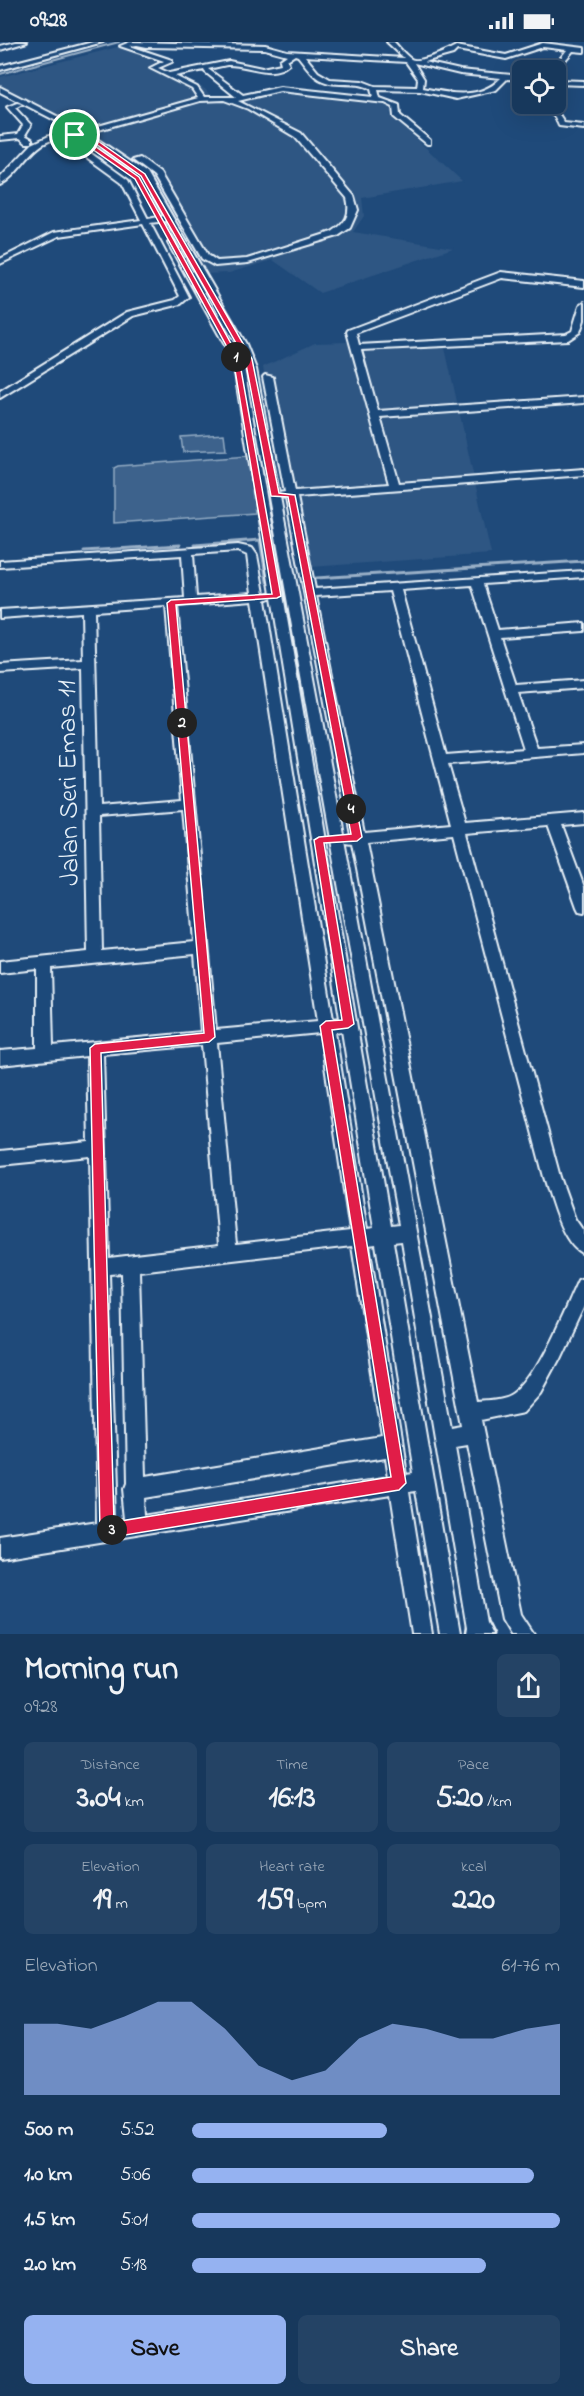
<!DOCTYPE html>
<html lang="en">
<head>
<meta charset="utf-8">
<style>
  body { margin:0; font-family:"Indie Flower",sans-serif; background:#244365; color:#f1f3f6; height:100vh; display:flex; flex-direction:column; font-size:22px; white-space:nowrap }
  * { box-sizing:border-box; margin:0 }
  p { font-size:20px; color:#9eacbb }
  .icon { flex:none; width:33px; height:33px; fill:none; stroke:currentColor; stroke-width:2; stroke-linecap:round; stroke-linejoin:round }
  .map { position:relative; height:1592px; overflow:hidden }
  .sheet { display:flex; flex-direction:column; background:#17385c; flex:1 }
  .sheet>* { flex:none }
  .tools { position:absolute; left:512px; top:18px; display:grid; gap:12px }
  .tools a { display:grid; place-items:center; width:54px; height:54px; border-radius:9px; background:#17385c; box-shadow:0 6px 24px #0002,0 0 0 2px #365272; font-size:30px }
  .pin { position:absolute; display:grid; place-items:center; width:51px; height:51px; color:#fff; margin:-26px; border:3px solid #fff; border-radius:50%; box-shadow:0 2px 6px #0007 }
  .km { position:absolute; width:30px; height:30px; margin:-15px; border-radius:50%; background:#222; color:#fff; font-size:16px; line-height:30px; text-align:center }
  .round { display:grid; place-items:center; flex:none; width:63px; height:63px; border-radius:9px; background:#244365 }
  .overview { display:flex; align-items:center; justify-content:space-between; height:102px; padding:0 24px }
  h1 { font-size:33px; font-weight:800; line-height:45px }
  .metrics { display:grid; grid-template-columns:repeat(3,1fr); gap:9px; height:102px; padding:6px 24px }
  .metrics div { display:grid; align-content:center; border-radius:9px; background:#244365; text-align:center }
  .metrics b { font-size:30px; font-weight:800 }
  .metrics small { font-size:16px; font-weight:400 }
  .metrics p { font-size:16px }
  .chart { height:168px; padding:12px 24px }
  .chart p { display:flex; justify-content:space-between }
  .chart svg { width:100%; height:108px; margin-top:6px; fill:#95b2f1; opacity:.7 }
  .action { display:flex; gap:12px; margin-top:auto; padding:12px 24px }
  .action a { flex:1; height:69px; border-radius:9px; background:#95b2f1; color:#111; font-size:24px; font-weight:800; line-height:69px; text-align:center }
  .action a+a { background:#244365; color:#f1f3f6 }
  ul { padding:0 24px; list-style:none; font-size:20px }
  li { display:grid; grid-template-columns:96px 72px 1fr; align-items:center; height:45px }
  li i { height:15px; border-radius:8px; background:#95b2f1 }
  .status { display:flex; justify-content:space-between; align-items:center; height:42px; padding:0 30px; background:#17385c; direction:ltr }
  .status svg { height:16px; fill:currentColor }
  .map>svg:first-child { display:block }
  .built { fill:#2e5683 }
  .green { fill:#3c628c; stroke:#92aac2; stroke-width:1.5 }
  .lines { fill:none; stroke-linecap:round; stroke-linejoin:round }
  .stream-far1 { stroke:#9ab0c7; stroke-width:2 }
  .stream { stroke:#9ab0c7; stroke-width:3 }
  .minor-casing { stroke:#e8f1f8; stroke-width:4 }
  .major-casing { stroke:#e8f1f8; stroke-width:5 }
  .minor { fill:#1f4a7a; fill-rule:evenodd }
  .major { fill:#1f4a7a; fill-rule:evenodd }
  .route { fill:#e11d48; stroke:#fff; stroke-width:1.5; fill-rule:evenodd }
  .labels { text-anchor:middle; stroke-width:5; stroke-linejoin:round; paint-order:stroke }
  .street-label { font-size:27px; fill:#e8f1f8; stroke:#1f4a7a }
</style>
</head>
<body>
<div class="status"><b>09:28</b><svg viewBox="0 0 49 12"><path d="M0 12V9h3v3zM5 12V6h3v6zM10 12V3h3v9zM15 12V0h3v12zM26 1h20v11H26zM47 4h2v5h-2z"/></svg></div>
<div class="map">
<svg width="584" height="1592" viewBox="0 0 584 1592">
  <rect width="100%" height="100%" fill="#1f4a7a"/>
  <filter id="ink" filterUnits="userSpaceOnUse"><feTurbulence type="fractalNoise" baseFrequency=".0167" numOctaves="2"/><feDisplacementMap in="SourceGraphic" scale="12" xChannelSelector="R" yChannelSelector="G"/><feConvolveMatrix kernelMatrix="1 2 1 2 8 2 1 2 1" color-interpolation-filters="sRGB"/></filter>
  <g filter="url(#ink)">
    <!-- built -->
    <g class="built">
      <polygon points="118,5 175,19 164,26 205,47 210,53 232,54 248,59 282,49 390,63 392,67 390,73 462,139 362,156 364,174 353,190 453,206 320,251 273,218 229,231 205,232 148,132 72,81 0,44 0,35"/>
      <polygon points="443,297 491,512 297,526 263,325 315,301"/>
    </g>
    <!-- green -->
    <g class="green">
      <polygon points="224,392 226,408 183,410 181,395"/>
      <polygon points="248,414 255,471 114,481 114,426 118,424"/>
    </g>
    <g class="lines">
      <!-- stream-far1 -->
      <polyline class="stream-far1" points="0,32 119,0"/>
      <!-- stream -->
      <g class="stream">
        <polyline points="195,503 260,498 267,540"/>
        <polyline points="84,509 180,503"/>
        <polyline points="316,536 584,519"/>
      </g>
      <defs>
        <g id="minor">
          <polygon points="16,0 27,0 0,8 0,4"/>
          <polygon points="93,0 103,0 0,28 0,24"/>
          <path d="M130,0L265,3L287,9L404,16L387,0H394C399,5 405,13 411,17C419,22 449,8 456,4L506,13L543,1L584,6V10L573,9L555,30L551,28L567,8L543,5L506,17L457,8L453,12L424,20L460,28L522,34V38L507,37L496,48L456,57L420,49L378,48L380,56L399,63L400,73L430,98V102H427L394,75L393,65L385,61L280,49L238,59L301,91L354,154L358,168L350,186L338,194L248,221L215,224L202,217L154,134L133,118L140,116L160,131L208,213L217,219L247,217L332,190C346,181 351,173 347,156L295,95L248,67L224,58L200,59L88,91L147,131L246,302L256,327L279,451L285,450L263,335L265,333L273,335L295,449L389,442L347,290L348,288L501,230L584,239V245L502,236L356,291L359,303L566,292L572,289L580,263L584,260V278L580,290L568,298L361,308L378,369L584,355V361L380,375L399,441L584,427V433L297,455L315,547L584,529V535L483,542L498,588L584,581V589L500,595L516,643L584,638V646L518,651L537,706L584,703V711L448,722L465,781L584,771V781L561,783L584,845V870L579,869L577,865L548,784L467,791L560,1135L575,1177L584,1190V1212C562,1204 551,1156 544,1135L454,792L366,800L478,1360C489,1359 505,1359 514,1352C538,1336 565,1266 578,1238L584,1236V1264L560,1315L541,1350L524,1369L481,1378L521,1572L534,1592H511L502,1577L467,1401L455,1403L488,1592H468L402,1199L393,1200L460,1592H440L416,1449L409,1450L432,1592H412L390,1453L0,1516V1496L97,1481L90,1114L0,1123V1109L89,1100L87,1014L0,1023V1009L37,1006V927L0,931V919L88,910L83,626L0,631V623L83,618L82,570L0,576V568L185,556L182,513L0,525V519L238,503L252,506L257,513L264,551L271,552L234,325L227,307L168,201L172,199L176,201L237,307L244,325L391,1184L399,1183L246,327L236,302L166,179L150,181L189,255L181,262L133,274L0,356V349L127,270L175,258L180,254L143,182L59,194L0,222V217L54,190L141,178L122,141L60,96C30,100 23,131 0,143V136L32,102L49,94L64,92L128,138L148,177L164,174L141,134L82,93L74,94V90H77L72,87L0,50V45L2,46L84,88L198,56L192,47L150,26L164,19L120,4ZM137,3L147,5L265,7L287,13L280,18L281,22L262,26L229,19L169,31L158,26L172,20V18L130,4ZM295,13L298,14C304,21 309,29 316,35C333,48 354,37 371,47L373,55L280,45L243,53L208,27C214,26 221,24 227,23C248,22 271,38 289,22L287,18ZM305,14L406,20L418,37L417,45L375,44L362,39L330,37L318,30ZM414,21L460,32L501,36C480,58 450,52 423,46L424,37ZM204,28L205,30L236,55H204L197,45L175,34ZM280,455L286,456L350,791L344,796ZM238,509L247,513L252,551L196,555L193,512ZM472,543L524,707L446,713L401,548ZM390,549L451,782L364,790L316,554ZM272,555L340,976L333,977L265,558ZM253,558L318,979L216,988L177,564ZM166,564L182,758L99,765L94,569ZM183,767L194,900L102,909L99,774ZM344,797L345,800L352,801L463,1383L452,1385ZM195,912L201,990L53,1004L51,926ZM342,989L374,1186L367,1187L335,990ZM320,991L350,1189L236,1202L217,1001ZM202,1003L219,1203L109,1216L103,1012ZM376,1202L413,1430L406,1431L369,1203ZM352,1204L382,1396L145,1435L139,1229ZM122,1231L126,1442L124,1447L127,1476L117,1477L109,1232ZM385,1415L388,1434L147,1473L146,1455Z"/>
          <polygon points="555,38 584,39 584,43 555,42"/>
          <polygon points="17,61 22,62 15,66 31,83 25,93 32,97 32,101 26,101 20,96 0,98 0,94 18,92 23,83 7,65"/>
          <path d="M537,62C548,61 560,70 564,81L584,83V87L559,84L555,75Z"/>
        </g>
        <polygon id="major" points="477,1576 486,1580 492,1592 466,1592 468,1580"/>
      </defs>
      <!-- minor casing -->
      <use href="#minor" class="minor-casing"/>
      <!-- major casing -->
      <use href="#major" class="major-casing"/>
      <!-- minor -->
      <use href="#minor" class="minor"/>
      <!-- major -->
      <use href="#major" class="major"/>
    </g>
  </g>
  <!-- route -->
  <path class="route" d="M85,90L145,132L252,317L279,451L295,453L362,795L357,799L324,801L354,982L348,986L332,988L406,1441L399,1448L107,1496L100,1488L90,1006L95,1002L204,991L167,561L171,558L272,552L233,316L135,137L72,93ZM82,92L141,134L245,317L271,454L288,455L351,792L319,795L314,798L342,978L326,979L320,984L391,1435L114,1480L101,1011L209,1000L215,995L176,563L277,556L281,554L239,316L139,135L79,93Z"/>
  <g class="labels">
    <!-- street labels -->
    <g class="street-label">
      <text transform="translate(67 741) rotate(-91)" y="9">Jalan Seri Emas 11</text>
    </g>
  </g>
</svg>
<div class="tools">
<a><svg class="icon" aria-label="locate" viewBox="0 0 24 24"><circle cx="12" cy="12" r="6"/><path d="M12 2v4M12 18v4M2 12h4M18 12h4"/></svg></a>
</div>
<div class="pin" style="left:75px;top:93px;background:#1e9e55"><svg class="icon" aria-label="arrive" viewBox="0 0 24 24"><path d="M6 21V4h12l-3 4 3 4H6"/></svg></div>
<b class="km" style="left:236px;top:315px">1</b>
<b class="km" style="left:182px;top:681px">2</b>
<b class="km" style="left:112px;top:1488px">3</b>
<b class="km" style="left:351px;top:767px">4</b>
</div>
<section class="sheet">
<div class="overview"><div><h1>Morning run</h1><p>09:28</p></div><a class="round"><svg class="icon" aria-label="share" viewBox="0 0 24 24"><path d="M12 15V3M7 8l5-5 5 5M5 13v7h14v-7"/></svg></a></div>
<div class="metrics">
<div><p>Distance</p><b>3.04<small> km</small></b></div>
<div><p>Time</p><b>16:13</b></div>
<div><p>Pace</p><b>5:20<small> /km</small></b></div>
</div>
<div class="metrics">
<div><p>Elevation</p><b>19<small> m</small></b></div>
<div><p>Heart rate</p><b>159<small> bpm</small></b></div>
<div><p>kcal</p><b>220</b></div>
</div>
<div class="chart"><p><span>Elevation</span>61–76 m</p>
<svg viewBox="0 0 160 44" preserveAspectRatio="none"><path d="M0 44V15L10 15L20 17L30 12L40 6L50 6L60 17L70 32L80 38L90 34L100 21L110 15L120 17L130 21L140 21L150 17L160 15V44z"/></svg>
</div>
<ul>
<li><b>500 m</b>5:52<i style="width:53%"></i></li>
<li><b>1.0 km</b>5:06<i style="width:93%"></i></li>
<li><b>1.5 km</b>5:01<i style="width:100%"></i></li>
<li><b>2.0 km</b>5:18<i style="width:80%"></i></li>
</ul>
<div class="action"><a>Save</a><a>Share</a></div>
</section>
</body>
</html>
